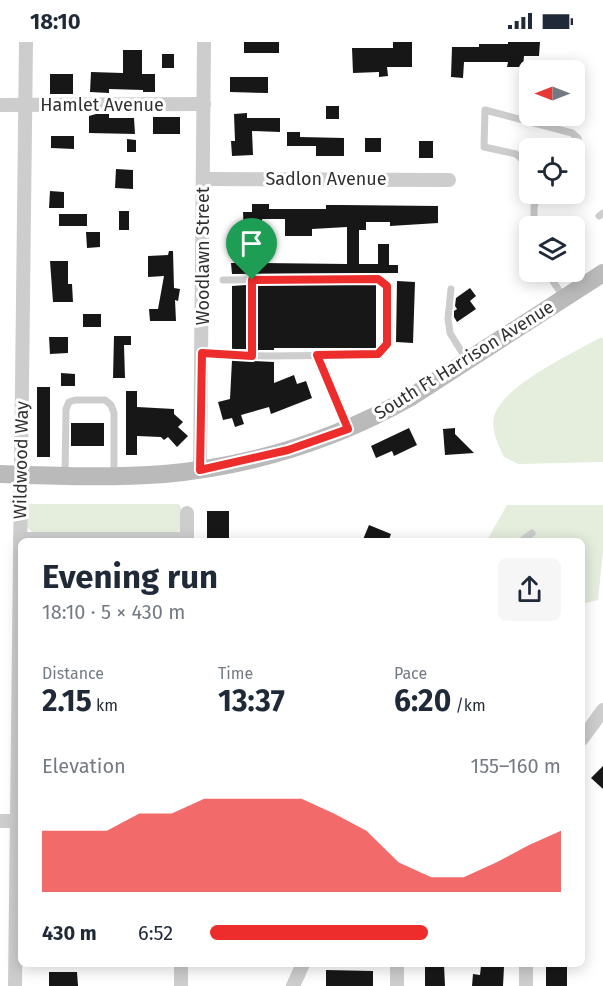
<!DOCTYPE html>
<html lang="en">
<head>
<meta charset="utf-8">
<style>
  body { margin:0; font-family:"Fira Sans",sans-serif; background:#f6f6f7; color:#1f2937; height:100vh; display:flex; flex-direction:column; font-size:22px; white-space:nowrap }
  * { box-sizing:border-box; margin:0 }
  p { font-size:20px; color:#747a83 }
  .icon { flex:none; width:33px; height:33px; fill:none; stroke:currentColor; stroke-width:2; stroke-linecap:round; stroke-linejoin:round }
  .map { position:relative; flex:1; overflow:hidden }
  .details { position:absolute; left:18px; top:496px; width:567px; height:429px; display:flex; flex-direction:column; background:#fff; border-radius:9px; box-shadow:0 3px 15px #0003 }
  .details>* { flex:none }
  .needle { width:39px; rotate:270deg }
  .tools { position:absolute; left:519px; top:18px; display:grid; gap:12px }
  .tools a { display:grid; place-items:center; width:66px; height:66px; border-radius:9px; background:#fff; box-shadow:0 3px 15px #0003; font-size:30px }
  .pin { position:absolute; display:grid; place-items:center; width:51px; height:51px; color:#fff; margin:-62px -26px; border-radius:50% 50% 50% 0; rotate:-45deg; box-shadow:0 0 6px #0007 }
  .pin .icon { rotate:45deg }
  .round { display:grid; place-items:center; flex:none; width:63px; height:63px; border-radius:9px; background:#f6f6f7 }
  .summary { display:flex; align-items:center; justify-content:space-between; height:102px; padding:0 24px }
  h1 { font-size:33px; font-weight:700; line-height:45px }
  .metrics { display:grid; grid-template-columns:repeat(3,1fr); gap:9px; height:102px; padding:6px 24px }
  .metrics div { display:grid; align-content:center }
  .metrics b { font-size:30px; font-weight:700 }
  .metrics small { font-size:16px; font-weight:400 }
  .metrics p { font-size:16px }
  .chart { height:168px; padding:12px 24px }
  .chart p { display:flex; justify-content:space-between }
  .chart svg { width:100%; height:108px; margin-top:6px; fill:#ed2c2c; opacity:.7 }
  ul { padding:0 24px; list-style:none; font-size:20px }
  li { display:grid; grid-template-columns:96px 72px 1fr; align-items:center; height:45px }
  li i { height:15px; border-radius:8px; background:#ed2c2c }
  .status { display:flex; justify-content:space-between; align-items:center; height:42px; padding:0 30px; background:#fff; direction:ltr }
  .status svg { height:16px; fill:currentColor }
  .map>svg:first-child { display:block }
  .green { fill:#e5eddd }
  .building { fill:#171717; fill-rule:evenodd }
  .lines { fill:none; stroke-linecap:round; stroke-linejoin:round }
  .service { stroke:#cdcdcd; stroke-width:7 }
  .minor { stroke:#cdcdcd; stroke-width:14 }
  .secondary { stroke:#bababa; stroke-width:18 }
  .route-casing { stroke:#fff; stroke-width:12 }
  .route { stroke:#ed2c2c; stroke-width:8 }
  .labels { text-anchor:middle; stroke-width:6; stroke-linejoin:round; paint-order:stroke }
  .street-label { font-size:18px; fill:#303030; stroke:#fff }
</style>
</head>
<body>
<div class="status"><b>18:10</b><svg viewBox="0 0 49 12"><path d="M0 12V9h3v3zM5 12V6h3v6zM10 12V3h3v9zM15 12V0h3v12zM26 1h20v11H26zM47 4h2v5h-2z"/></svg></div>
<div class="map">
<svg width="603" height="944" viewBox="0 0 603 944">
  <rect width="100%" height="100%" fill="#fff"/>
  <!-- green -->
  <g class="green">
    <path d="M601,295L603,297V420L518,422L504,415C498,403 491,388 494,375C502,343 574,311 601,295Z"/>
    <polygon points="26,462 179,462 181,466 181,489 176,490 35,492 26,485"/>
    <polygon points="507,463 603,463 603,509 598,558 582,562 582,500 486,500"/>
  </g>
  <!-- building -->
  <g class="building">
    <rect x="244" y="0" width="35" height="11"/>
    <polygon points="393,0 412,0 412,25 387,25 388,34 379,35 379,30 353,31 352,6 393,6"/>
    <polygon points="508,0 540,0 539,14 524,14 523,25 507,25 508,20 464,20 463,36 451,35 452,5 479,5 479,2 508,2"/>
    <polygon points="123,8 142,8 142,32 155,32 155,50 143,50 143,48 109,47 109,51 90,50 91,30 123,31"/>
    <rect x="162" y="12" width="12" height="14"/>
    <rect x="50" y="32" width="23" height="20"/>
    <polygon points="230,35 268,35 268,51 230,50"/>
    <rect x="326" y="64" width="13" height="13"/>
    <polygon points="247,71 247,76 280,76 280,90 252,89 253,113 232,114 231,99 235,99 234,72"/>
    <polygon points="96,72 109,72 109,76 134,76 135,92 89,91 89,74"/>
    <rect x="153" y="75" width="27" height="17"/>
    <polygon points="287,90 300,90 300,95 344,96 344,114 316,114 316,104 287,104"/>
    <polygon points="51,94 74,94 74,107 51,106"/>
    <rect x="365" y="96" width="16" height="14"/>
    <polygon points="127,97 136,98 136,110 127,110"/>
    <rect x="419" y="99" width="14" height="17"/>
    <polygon points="116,127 133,128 133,147 115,146"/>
    <polygon points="50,149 64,150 64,166 49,166"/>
    <path d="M252,162H269V167H326V163H341L438,164V181L390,184V180H366V188H359V222H378V202H389V223H398V231L232,232L231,221H241L240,190H244L243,170H252ZM262,177H285V194H312V187L347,185V222L263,221Z"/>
    <rect x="119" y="169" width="10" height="19"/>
    <rect x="59" y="172" width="28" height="12"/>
    <polygon points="86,190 100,190 100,205 87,206"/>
    <polygon points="169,209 173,209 174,246 180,247 178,259 175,258 176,279 150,279 149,267 158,267 164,234 148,235 148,214 168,213"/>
    <polygon points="50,219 68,219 68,242 72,242 73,260 53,260"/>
    <polygon points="397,239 415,240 413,301 396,300"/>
    <polygon points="246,243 246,307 232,307 232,244"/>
    <polygon points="258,243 376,243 376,306 274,306 274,308 258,308"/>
    <polygon points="470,246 476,254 470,259 476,267 457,280 454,275 454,269 457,267 455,264 456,256"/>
    <rect x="83" y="272" width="18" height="13"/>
    <polygon points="114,294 131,294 131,303 124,303 125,336 113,336"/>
    <polygon points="49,295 68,295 68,311 50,312"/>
    <polygon points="232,318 274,320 274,341 294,333 297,342 306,339 312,356 271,372 269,365 241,373 244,382 235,385 232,376 223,378 218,360 230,357"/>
    <polygon points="61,331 75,332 75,344 61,344"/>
    <rect x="37" y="345" width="13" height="70"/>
    <polygon points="126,349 137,349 137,365 174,367 174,372 183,380 178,385 188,394 177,405 168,395 164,398 161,395 137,394 137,413 126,413"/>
    <rect x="71" y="381" width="33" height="23"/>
    <polygon points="409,386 417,403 394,414 392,409 376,416 371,404"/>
    <polygon points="455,386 455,392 474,411 445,413 443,387"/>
    <rect x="207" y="469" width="22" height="31"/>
    <polygon points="369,483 391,492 388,500 362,500"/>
    <polygon points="603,724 603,747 591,736"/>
    <rect x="546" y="922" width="21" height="22"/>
    <polygon points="425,923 444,923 445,944 425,944"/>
    <polygon points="481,924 504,925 503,944 472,944 473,932 480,933"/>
    <polygon points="326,928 373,929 373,944 326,944"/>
    <polygon points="49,930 77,930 78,944 49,944"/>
  </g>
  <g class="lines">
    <!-- service -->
    <g class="service">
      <polyline points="530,125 516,112 484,105 485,68 572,91 578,96 579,104 574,123"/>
      <polyline points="536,155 562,158 566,152"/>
      <polyline points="599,174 603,171"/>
      <polyline points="534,184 534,165 537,152"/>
      <polyline points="547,230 564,256"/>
      <polyline points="252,238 252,314"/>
      <polyline points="451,247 448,276 450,291 466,317"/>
      <polyline points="202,311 266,314 378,313 387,302 387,244 378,237 223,238"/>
      <polyline points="317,313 347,385"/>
      <polyline points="65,433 66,367 69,360 75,358 105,358 111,363 114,371 114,434"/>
      <polyline points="520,500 532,491"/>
    </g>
    <!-- minor -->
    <g class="minor">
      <polyline points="0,63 204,62"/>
      <polyline points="203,137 449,138"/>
      <polyline points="200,428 204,0"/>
      <polyline points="20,497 187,497"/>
      <polyline points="187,500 187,471"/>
      <polyline points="582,697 603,668"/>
      <polyline points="0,779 21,779"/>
      <polyline points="526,922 526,944"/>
      <polyline points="15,944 26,0"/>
      <polyline points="181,944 181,922"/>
      <polyline points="293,944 303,922"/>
      <polyline points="397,944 397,922"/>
    </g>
    <!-- secondary -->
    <path class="secondary" d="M0,432C55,434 110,436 164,432C251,424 335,398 411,355L603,231"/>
  </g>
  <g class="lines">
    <defs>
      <polygon id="route" points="378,237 387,244 387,302 378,312 317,313 348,387 288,408 200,428 202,311 252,314 252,238"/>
    </defs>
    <!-- route casing -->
    <use href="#route" class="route-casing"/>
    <!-- route -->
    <use href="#route" class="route"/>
  </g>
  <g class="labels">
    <!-- street labels -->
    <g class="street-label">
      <text x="102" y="69">Hamlet Avenue</text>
      <text x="326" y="143">Sadlon Avenue</text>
      <text transform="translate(203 214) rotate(-90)" y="6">Woodlawn Street</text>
      <text transform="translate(464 318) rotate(-32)" y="6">South Ft Harrison Avenue</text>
      <text transform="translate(21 418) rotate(-89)" y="6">Wildwood Way</text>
    </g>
  </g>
</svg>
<div class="tools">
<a><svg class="needle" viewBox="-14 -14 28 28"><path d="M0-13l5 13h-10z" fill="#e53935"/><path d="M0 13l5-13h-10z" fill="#747a83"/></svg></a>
<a><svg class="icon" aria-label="locate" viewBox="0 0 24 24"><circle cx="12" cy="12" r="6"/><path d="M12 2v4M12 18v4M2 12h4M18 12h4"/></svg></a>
<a><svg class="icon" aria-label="layers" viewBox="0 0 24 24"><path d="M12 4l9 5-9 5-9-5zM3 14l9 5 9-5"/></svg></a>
</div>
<div class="pin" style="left:252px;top:238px;background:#1e9e55"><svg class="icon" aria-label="arrive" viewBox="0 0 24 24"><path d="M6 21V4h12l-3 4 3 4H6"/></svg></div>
<section class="details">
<div class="summary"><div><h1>Evening run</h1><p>18:10 · 5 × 430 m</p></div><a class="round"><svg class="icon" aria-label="share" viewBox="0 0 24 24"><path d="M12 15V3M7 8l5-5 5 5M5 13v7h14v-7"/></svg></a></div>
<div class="metrics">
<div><p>Distance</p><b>2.15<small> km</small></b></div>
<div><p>Time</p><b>13:37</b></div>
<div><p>Pace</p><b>6:20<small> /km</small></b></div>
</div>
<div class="chart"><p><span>Elevation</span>155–160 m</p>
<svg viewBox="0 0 160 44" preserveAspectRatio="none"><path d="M0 44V19L10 19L20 19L30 12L40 12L50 6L60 6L70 6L80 6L90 12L100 19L110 32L120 38L130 38L140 32L150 25L160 19V44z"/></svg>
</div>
<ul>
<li><b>430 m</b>6:52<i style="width:62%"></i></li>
</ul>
</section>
</div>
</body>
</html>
